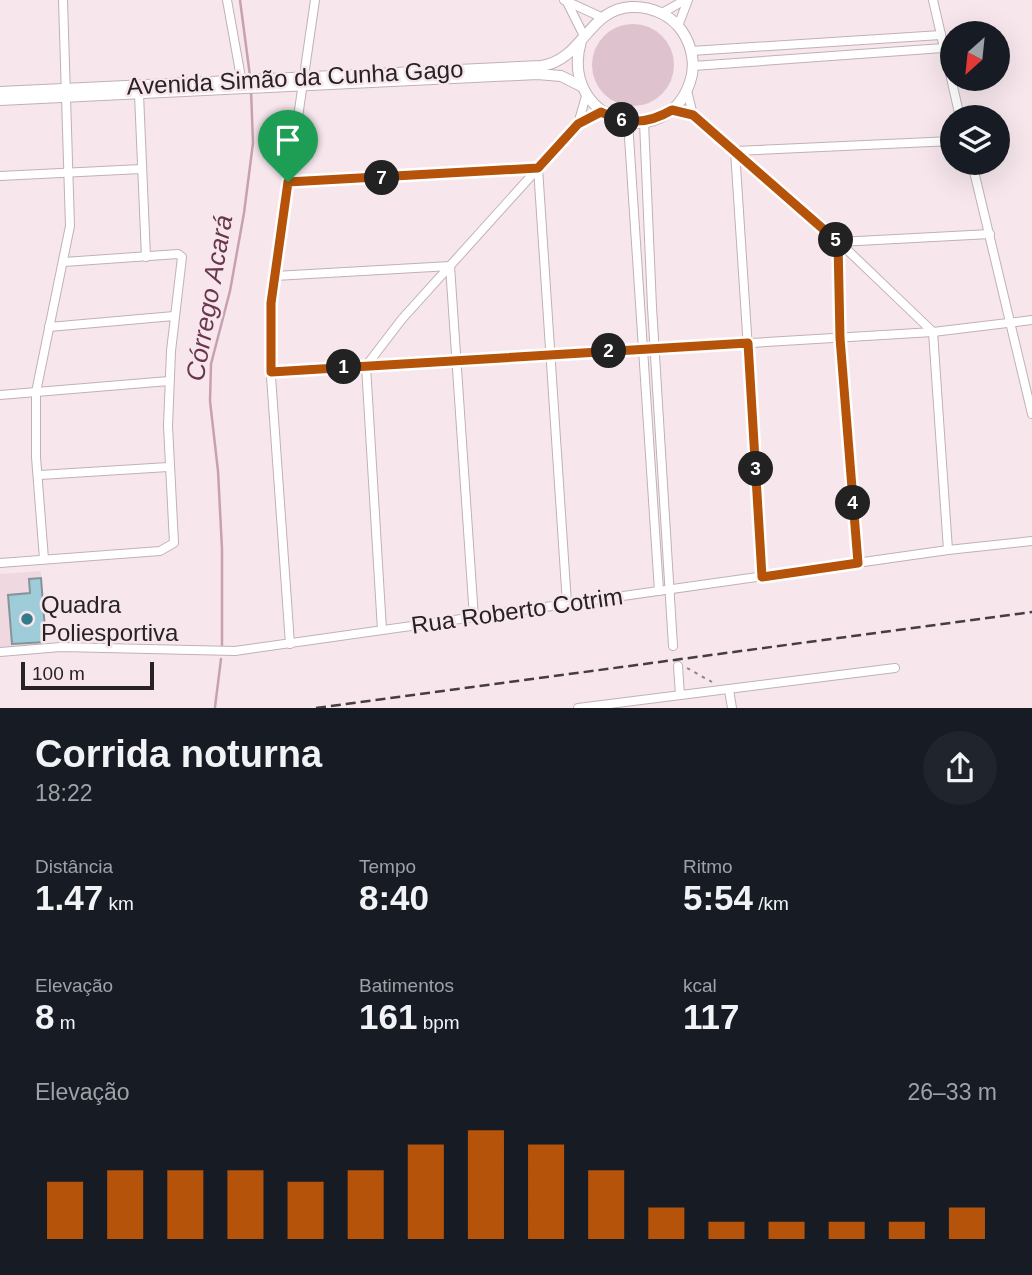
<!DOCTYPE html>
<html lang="pt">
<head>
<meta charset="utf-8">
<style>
  body { margin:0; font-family:Arial,sans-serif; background:#20242c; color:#f1f3f6; height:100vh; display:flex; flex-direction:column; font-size:26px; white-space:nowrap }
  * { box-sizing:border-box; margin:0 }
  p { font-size:23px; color:#9ea1a6 }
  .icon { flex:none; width:38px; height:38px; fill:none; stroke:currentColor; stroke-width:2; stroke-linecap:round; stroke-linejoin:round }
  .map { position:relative; height:708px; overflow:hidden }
  .details { display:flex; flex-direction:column; background:#171b24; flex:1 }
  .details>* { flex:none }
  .needle { width:46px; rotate:207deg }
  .buttons { position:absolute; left:940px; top:21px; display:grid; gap:14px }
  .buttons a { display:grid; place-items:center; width:70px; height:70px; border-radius:50%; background:#171b24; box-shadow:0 7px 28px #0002; font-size:35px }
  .scale { position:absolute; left:21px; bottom:18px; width:133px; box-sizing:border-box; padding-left:7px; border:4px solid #282225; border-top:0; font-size:19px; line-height:24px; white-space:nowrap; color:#282225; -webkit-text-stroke:5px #f7e7ed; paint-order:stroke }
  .pin { position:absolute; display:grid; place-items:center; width:60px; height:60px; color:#fff; margin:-72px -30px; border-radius:50% 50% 50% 0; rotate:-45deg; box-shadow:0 0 7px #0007 }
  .pin .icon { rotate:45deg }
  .km { position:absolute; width:35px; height:35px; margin:-18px; border-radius:50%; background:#222; color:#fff; font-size:19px; line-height:35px; text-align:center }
  .round { display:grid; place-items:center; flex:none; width:74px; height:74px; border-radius:37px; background:#20242c }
  .summary { display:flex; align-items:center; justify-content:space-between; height:119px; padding:0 35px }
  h1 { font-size:38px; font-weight:700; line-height:52px }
  .metrics { display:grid; grid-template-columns:repeat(3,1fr); gap:10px; height:119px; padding:7px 35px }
  .metrics div { display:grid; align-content:center }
  .metrics b { font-size:35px; font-weight:700 }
  .metrics small { font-size:19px; font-weight:400 }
  .metrics p { font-size:19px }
  .chart { height:196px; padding:14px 35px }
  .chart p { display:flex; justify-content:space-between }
  .chart svg { width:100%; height:126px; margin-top:7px; stroke:#b45309; stroke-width:6 }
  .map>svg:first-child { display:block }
  .built { fill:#f0d8e1 }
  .green { fill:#dec2cd }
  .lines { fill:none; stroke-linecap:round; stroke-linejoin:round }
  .stream { stroke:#c8a1b1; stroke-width:2.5 }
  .building { fill:#9eccd9; stroke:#859499; stroke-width:2 }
  .minor-casing { stroke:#c0b1b7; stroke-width:10 }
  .tertiary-casing { stroke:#c0b1b7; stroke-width:12 }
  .path { stroke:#8d8286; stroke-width:2; stroke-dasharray:3.5 5; stroke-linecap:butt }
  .minor { stroke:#fff; stroke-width:8 }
  .tertiary { stroke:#fff; stroke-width:10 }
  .rail { stroke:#453d41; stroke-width:2.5; stroke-dasharray:10 5; stroke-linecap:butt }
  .route-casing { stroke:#fff; stroke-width:14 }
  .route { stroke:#b45309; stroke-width:9 }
  .poi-dot { fill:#377a8a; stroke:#f7e7ed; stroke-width:2.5 }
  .labels { text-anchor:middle; stroke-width:5; stroke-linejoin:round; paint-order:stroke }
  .street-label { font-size:24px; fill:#282225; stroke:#f7e7ed }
  .poi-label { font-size:24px; fill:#282225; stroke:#f7e7ed; text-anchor:start }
  .water-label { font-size:26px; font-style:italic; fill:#6a364e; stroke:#f7e7ed }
</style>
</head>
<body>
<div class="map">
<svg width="1032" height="708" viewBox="0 0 1032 708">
  <rect width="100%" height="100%" fill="#f7e7ed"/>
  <!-- built -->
  <polygon class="built" points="41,571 46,643 0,649 0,574"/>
  <!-- green -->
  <circle class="green" cx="633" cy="65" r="41"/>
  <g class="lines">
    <!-- stream -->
    <g class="stream">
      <polyline points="240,0 250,76"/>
      <polyline points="222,645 222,549 218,471 210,401 211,364 230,291 244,213 253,143 251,90"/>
      <polyline points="215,707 221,659"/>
    </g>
  </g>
  <!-- building -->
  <polygon class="building" points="41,578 46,642 12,644 8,595 30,593 29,579"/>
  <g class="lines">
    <defs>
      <g id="minor">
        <polyline points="227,0 242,83"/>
        <polyline points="564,0 601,17"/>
        <polyline points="933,0 960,117"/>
        <polyline points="568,4 584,36"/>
        <polyline points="662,13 685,0"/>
        <polyline points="678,26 688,0"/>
        <polyline points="691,51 941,35"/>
        <polyline points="693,66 943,48"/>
        <polyline points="687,91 693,115"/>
        <polyline points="139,94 146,257"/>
        <polyline points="672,110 693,115 839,242 933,332 948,550"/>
        <polyline points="628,122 659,591"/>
        <polyline points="644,122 652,307 673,646"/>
        <polyline points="578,124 586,96"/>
        <polyline points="972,163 1032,414"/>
        <polyline points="0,176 141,169"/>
        <polyline points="288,182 538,168 567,604"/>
        <polyline points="275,276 450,266 474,618"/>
        <polyline points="49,327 174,316"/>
        <polyline points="271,372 933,332 1032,320"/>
        <polyline points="0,395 169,381"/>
        <polyline points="40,475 168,467"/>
        <polyline points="44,559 36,457 36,392 70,226 63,0"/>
        <polyline points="0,563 160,551 174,543 168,426 171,351 182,257 178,254 64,262"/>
        <polyline points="858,563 840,338 839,242 990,234"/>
        <polyline points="763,577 735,151 952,141"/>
        <polyline points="382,630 366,366 402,319 578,124 601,112"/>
        <polyline points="290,644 269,348 271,303 315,0"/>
        <polyline points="0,652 61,647 235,651 948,550 1032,541"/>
        <polyline points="678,666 680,695"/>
        <polyline points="729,690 732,708"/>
        <polyline points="578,708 895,668"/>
      </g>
      <g id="tertiary">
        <path d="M0,92L541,66C583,60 588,9 631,7C651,6 671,15 682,31C692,46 696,65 690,82C666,155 558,121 581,41"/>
        <polyline points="0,100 537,74 561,76 581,86"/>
      </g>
    </defs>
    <!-- minor casing -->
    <use href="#minor" class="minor-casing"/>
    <!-- tertiary casing -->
    <use href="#tertiary" class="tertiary-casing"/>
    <!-- path -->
    <polyline class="path" points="687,668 712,682"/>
    <!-- minor -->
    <use href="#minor" class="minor"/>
    <!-- tertiary -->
    <use href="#tertiary" class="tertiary"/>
    <!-- rail -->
    <polyline class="rail" points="316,708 1032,612"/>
  </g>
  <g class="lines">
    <defs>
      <path id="route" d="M672,110L693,115L838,242L840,338L858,563L762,577L748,343L271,372V303L288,182L538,168L578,124L601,112C626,125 648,124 672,110Z"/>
    </defs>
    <!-- route casing -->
    <use href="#route" class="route-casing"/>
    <!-- route -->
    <use href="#route" class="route"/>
  </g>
  <!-- markers -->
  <circle class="poi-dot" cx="27" cy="619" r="7"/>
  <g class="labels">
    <!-- street labels -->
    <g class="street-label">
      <text transform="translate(295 78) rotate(-3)" y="8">Avenida Simão da Cunha Gago</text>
      <text transform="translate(517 611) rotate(-8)" y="8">Rua Roberto Cotrim</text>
    </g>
    <!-- poi labels -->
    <g class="poi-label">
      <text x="41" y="613">Quadra<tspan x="41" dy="28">Poliesportiva</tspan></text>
    </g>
    <!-- water labels -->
    <g class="water-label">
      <text transform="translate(209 298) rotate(-80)" y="9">Córrego Acará</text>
    </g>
  </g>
</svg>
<div class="buttons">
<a><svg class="needle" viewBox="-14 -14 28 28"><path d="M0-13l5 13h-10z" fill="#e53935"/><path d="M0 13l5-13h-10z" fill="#9ea1a6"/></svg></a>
<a><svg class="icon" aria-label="layers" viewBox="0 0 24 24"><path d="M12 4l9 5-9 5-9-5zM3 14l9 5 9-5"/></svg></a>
</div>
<div class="scale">100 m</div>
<div class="pin" style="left:288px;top:182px;background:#1e9e55"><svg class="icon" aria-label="arrive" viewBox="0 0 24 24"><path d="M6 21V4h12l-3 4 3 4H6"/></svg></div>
<b class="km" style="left:344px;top:367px">1</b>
<b class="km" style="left:609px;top:351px">2</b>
<b class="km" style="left:756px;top:469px">3</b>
<b class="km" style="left:853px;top:503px">4</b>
<b class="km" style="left:836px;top:240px">5</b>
<b class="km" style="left:622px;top:120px">6</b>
<b class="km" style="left:382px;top:178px">7</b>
</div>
<section class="details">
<div class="summary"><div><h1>Corrida noturna</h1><p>18:22</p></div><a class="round"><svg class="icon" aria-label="share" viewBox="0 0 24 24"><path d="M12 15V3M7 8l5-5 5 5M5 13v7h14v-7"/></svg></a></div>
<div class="metrics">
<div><p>Distância</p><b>1.47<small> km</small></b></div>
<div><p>Tempo</p><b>8:40</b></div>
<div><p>Ritmo</p><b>5:54<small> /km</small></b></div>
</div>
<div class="metrics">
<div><p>Elevação</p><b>8<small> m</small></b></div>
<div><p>Batimentos</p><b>161<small> bpm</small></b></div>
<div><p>kcal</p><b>117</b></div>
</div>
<div class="chart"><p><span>Elevação</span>26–33 m</p>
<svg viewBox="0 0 160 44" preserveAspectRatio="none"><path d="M5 44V24M15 44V20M25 44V20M35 44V20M45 44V24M55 44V20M65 44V11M75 44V6M85 44V11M95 44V20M105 44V33M115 44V38M125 44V38M135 44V38M145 44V38M155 44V33"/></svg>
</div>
</section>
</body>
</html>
